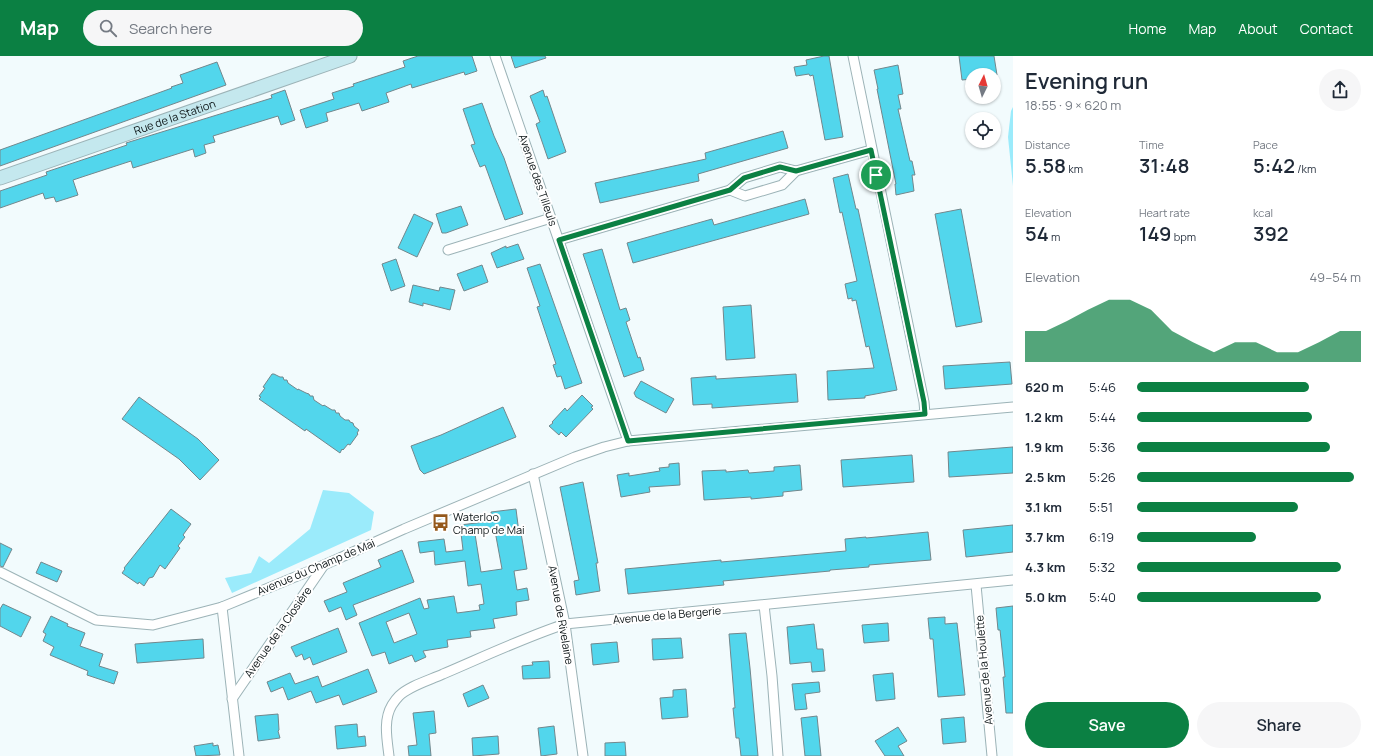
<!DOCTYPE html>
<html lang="en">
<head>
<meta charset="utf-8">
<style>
  body { margin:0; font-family:Manrope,sans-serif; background:#f6f6f7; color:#1f2937; height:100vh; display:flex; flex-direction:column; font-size:15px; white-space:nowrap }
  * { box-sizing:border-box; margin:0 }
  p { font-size:13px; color:#747a83 }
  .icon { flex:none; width:22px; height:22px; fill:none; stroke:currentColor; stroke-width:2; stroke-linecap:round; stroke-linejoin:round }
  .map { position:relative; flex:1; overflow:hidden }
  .side { display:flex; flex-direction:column; background:#fff; width:360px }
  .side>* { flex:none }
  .needle { width:26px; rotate:5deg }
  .buttons { position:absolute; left:965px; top:12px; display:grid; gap:8px }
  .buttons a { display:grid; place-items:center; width:36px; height:36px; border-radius:50%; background:#fff; box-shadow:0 1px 3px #0004; font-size:20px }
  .pin { position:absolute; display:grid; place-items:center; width:34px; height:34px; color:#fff; margin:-17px; border:2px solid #fff; border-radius:50%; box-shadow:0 1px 4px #0007 }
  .round { display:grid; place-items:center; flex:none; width:42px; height:42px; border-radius:21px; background:#f6f6f7 }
  .summary { display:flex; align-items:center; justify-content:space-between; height:68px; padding:0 12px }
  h1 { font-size:22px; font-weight:600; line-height:30px }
  .stats { display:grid; grid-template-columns:repeat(3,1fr); gap:6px; height:68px; padding:4px 12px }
  .stats div { display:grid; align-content:center }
  .stats b { font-size:20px; font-weight:600 }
  .stats small { font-size:11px; font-weight:400 }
  .stats p { font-size:11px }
  .chart { height:112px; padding:8px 12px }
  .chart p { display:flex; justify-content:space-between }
  .chart svg { width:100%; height:72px; margin-top:4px; fill:#0b8043; opacity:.7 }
  .action { display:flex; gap:8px; margin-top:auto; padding:8px 12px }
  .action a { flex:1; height:46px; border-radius:24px; background:#0b8043; color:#fff; font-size:16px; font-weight:600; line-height:46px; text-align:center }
  .action a+a { background:#f6f6f7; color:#1f2937 }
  ul { padding:0 12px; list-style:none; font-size:13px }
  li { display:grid; grid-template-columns:64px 48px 1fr; align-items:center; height:30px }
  li i { height:10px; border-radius:5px; background:#0b8043 }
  header { display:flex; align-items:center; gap:24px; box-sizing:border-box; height:56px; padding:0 20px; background:#0b8043; color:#fff }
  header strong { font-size:19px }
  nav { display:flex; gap:22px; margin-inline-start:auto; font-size:14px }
  .search { width:280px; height:36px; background:#f6f6f7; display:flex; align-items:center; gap:10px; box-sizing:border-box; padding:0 14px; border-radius:22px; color:#747a83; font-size:15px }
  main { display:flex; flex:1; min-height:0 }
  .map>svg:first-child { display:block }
  .green { fill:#9bebfb }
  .building { fill:#52d6ec; stroke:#72878c; fill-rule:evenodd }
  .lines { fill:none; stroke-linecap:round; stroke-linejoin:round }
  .street-casing { stroke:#9cb3b7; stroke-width:11 }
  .secondary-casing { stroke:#9cb3b7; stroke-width:15 }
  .street { stroke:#fff; stroke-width:9 }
  .secondary { stroke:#c4e8ee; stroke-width:13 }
  .route-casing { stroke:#fff; stroke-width:8 }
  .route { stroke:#0b8043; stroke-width:5 }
  .labels { text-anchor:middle; stroke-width:4; stroke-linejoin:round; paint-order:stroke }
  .street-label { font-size:11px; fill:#0d1517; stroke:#fff }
  .poi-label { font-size:11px; fill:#0d1517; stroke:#fff; text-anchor:start }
</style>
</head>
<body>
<header>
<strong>Map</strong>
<div class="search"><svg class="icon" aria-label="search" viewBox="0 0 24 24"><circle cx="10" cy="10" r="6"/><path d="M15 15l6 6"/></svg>Search here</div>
<nav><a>Home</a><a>Map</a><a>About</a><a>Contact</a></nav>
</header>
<main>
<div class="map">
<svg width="1013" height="700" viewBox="0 0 1013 700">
  <rect width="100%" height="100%" fill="#f2fbfd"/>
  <!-- green -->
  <g class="green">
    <polygon points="1013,51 1013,130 1008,81 1011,55"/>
    <polygon points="323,434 349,437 374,456 371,474 232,537 225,522 251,517 259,500 269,507 310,473"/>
  </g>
  <!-- building -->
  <g class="building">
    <polygon points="418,0 472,0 477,15 465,19 464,16 412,32 411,28 386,37 389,46 362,55 359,47 326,57 328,65 306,72 300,54 334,43 332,37 354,30 353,28 405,11 403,5"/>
    <polygon points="511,0 545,0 546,2 515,12"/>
    <polygon points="824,0 829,0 843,81 825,84 813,19 810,20 809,18 796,20 794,11 807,9 806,4"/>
    <polygon points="959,0 994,0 997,19 972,19 972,23 962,24"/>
    <polygon points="217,6 226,29 0,110 0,94 172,32 171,31 183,27 180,19"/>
    <polygon points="898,9 903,38 898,39 901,53 898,53 910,105 912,105 915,119 912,119 914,135 896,139 895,128 896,128 877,33 878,33 874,14"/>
    <polygon points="285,34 295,64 281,69 278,60 213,80 215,86 204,89 206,97 195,101 193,93 133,112 131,105 85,120 73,124 78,139 56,146 54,141 45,143 43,137 0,152 0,135 47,119 46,116 127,89 126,87 272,42 271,39"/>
    <polygon points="543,34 545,41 547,40 566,96 548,103 536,68 540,66 530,40"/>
    <polygon points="482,47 494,80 504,102 523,158 505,164 485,109 480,111 471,89 475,88 463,53"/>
    <polygon points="783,75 788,92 698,118 699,125 600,147 595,127 706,103 705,97"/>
    <polygon points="848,118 856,153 858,153 897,334 865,340 865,342 828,344 827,315 874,312 869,290 866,291 856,244 852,245 852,242 848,243 845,228 857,225 842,156 840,157 833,122"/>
    <polygon points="805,143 809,158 633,207 627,187 712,163 714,169"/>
    <polygon points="461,150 468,169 446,177 442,177 436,158"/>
    <polygon points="961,153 982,266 956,271 935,158"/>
    <polygon points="414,158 433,167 417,201 398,192"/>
    <polygon points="518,188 524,203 497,212 491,197 506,190 506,192"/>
    <polygon points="602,193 620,254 626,252 630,264 626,266 638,302 640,301 644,314 624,321 583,198"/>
    <polygon points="396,203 405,230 391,235 382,208"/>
    <polygon points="540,208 582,327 565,333 561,320 557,321 553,309 556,308 537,251 540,250 527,212"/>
    <polygon points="482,209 488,226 464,235 457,218"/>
    <polygon points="413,229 439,235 440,231 455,234 450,254 423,247 423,250 409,246"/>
    <polygon points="751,249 755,302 726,304 723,251"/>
    <polygon points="1010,306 1012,328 945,333 943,310"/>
    <polygon points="272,318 274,318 280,321 283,321 284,324 287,324 288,327 298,334 298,333 306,337 309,338 310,340 313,340 314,344 323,350 324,349 332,354 335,354 336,357 339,357 340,360 345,364 349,364 350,366 353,367 354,370 359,374 357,377 358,378 350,389 348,388 343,394 342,393 340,397 306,373 305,375 259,343 261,341 259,340 265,332 263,331"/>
    <polygon points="796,318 798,346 712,352 712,348 693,349 691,322 716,320 716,323"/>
    <polygon points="641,325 674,343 666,357 636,341 634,337"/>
    <polygon points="582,339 593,350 591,351 593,353 566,381 561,376 559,379 549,370 553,367 552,366 565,352 567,355"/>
    <polygon points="139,341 198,383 219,404 200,424 179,403 122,363"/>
    <polygon points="503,351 516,381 424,418 420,414 411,390 441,379"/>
    <polygon points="1013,391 1013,417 949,421 948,396"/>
    <polygon points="912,399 914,426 843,431 841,404"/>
    <polygon points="679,407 680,429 649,431 650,436 621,441 617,419 629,417 629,420 660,415 659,412 669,411 669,408"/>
    <polygon points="800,409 802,434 783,436 783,440 751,443 751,441 704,444 702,415 726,414 726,416 748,414 749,417 774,415 774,411"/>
    <polygon points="583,426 598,507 596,507 600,535 576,539 574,525 579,524 560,431"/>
    <polygon points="171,453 191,468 183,479 185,481 178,490 180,492 165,513 160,509 153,521 149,522 144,530 139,526 138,528 122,517 125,513 124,512"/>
    <path d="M516,453L519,477H521L527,513L514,515L517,534L527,532L529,544L516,546L517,559L493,563L495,572L470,575L471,581L447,584L448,591L423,595L426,601L415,606L412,599L389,608L385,596L372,600L359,567L420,542L424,553L429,552L427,544L454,540L457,557L480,554L479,549L484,548L481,528L468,530L465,505L435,509L434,495L420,497L418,486L444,483L446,496L463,494L460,469L492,465L491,456ZM495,475L502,513L481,516L475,478ZM409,557L417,578L394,587L386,566Z"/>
    <polygon points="1013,469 1013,496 966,501 963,474"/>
    <polygon points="928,476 931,504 869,509 869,511 830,514 830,515 723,525 724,529 628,538 625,513 721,504 721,506 846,495 845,483 866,481 866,482"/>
    <polygon points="0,487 12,493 3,511 0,510"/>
    <polygon points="402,494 414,526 353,549 357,559 346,564 341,551 329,556 324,545 347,536 343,527 381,511 378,504"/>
    <polygon points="41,506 62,515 57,526 36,517"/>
    <polygon points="3,548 31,561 21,581 0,570 0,553"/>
    <polygon points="1013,550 1013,657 1006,657 1003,621 1005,621 1000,574 998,574 996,552"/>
    <polygon points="51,560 68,568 67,570 85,577 80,590 103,598 99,610 118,616 114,628 87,619 88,615 50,599 54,591 43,585 46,578 43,576"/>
    <polygon points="945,561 945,568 957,567 965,639 938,641 933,583 930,583 928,562"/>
    <polygon points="888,567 889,585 864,587 862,569"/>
    <polygon points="814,568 817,593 823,593 825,615 812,616 811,606 790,608 787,571"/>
    <polygon points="338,572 347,596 313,609 310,601 304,604 302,598 296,601 291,591"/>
    <polygon points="746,577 750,612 758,700 741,700 739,682 736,682 733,652 735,652 729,578"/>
    <polygon points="681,582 683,602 653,604 652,583"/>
    <polygon points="203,583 204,602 137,607 135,588"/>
    <polygon points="617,586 619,606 593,609 591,588"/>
    <polygon points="549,605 550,622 523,623 522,610 533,609 532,606"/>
    <polygon points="368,613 377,636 343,649 339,639 316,647 311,635 288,644 283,631 271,636 267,626 290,617 295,628 318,620 322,631"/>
    <polygon points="893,617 895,643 876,645 873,619"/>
    <polygon points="819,626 820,636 805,638 807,653 795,654 792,628"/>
    <polygon points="483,629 489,642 468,651 463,638"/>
    <polygon points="686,633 688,661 662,663 660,642 673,641 673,634"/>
    <polygon points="434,655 436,677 429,678 431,700 409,700 408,690 417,689 413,657"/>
    <polygon points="278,658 279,674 278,675 280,682 258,685 255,660"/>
    <polygon points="817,660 821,700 805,700 801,662"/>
    <polygon points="964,661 966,686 943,688 941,663"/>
    <polygon points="357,668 358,681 365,680 366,690 337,693 335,670"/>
    <polygon points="554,670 557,698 541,700 538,672"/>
    <polygon points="898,671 907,685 898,690 904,700 885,700 875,685"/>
    <polygon points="498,680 499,698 473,700 472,682"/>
    <polygon points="625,686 626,700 605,700 605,687"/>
    <polygon points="213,687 213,690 218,689 220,699 196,700 194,690"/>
  </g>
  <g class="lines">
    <defs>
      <g id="street">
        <polyline points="495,0 628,385"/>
        <polyline points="853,0 924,346 925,358"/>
        <polyline points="730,134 745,140 782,129 796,115 871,94"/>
        <polyline points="559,184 730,134 744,122 780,111 796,115"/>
        <polyline points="448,194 551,162"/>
        <polyline points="533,418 565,568 583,700"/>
        <polyline points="0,516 96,564 153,569 222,551 324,509 404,473 575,401 604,391 628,385 1013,351"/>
        <polyline points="976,529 992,700"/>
        <polyline points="764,549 772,620 778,700"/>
        <polyline points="222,551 239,700"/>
        <polyline points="232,643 324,509"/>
        <path d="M389,700C387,683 383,664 392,649C394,646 397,642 399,640C409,630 430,624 443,618C483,601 523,582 565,568L1013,524"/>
      </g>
      <g id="secondary">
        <path id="s1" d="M0,122L350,0"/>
      </g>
    </defs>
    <!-- street casing -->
    <use href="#street" class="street-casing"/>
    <!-- secondary casing -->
    <use href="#secondary" class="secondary-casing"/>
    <!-- street -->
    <use href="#street" class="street"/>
    <!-- secondary -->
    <use href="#secondary" class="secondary"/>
  </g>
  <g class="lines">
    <defs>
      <polygon id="route" points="871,94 924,346 925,358 628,385 559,184 730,134 744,122 780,111 796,115"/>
    </defs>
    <!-- route casing -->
    <use href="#route" class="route-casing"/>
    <!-- route -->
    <use href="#route" class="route"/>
  </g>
  <!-- icons -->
  <defs>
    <symbol id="bus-bare" viewBox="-9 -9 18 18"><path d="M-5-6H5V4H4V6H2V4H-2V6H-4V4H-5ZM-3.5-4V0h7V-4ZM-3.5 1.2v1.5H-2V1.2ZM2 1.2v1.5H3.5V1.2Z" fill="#95581b" stroke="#fff" stroke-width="2.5" paint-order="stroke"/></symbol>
  </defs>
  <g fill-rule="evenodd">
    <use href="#bus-bare" x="428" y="454" width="25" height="25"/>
  </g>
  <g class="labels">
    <!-- street labels -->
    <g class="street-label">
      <text dy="4" stroke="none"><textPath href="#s1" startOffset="185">Rue de la Station</textPath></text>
      <text transform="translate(538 124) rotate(71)" y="4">Avenue des Tilleuls</text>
      <text transform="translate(316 511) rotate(-23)" y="4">Avenue du Champ de Mai</text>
      <text transform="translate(561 559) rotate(80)" y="4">Avenue de Rivelaine</text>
      <text transform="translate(667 559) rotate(-5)" y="4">Avenue de la Bergerie</text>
      <text transform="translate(278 576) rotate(-55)" y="4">Avenue de la Closière</text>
      <text transform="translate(984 614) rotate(-95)" y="4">Avenue de la Houlette</text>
    </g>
    <!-- poi labels -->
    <g class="poi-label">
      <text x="453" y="465">Waterloo<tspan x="453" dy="13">Champ de Mai</tspan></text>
    </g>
  </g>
</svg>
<div class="buttons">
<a><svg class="needle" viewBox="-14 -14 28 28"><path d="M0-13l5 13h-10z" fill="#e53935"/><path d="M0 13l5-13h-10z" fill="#747a83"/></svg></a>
<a><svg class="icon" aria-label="locate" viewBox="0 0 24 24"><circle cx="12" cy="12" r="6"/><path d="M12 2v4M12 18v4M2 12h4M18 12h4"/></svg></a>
</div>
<div class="pin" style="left:876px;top:119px;background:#1e9e55"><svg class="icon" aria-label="arrive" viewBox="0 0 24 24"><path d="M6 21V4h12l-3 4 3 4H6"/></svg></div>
</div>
<section class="side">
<div class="summary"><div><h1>Evening run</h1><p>18:55 · 9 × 620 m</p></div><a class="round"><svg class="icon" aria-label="share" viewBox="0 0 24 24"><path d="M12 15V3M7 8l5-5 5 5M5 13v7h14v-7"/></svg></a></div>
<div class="stats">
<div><p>Distance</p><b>5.58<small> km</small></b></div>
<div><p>Time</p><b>31:48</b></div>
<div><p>Pace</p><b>5:42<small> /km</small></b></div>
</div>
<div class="stats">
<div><p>Elevation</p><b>54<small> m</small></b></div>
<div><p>Heart rate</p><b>149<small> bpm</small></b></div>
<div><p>kcal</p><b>392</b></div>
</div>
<div class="chart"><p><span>Elevation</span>49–54 m</p>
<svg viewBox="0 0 160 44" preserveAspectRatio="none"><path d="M0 44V25L10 25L20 19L30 12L40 6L50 6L60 12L70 25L80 32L90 38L100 32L110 32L120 38L130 38L140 32L150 25L160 25V44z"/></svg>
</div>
<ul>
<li><b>620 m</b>5:46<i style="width:77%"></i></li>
<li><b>1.2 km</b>5:44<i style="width:78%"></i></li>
<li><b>1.9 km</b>5:36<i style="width:86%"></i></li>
<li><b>2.5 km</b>5:26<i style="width:97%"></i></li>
<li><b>3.1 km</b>5:51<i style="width:72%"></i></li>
<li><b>3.7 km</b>6:19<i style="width:53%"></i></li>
<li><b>4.3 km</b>5:32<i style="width:91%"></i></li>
<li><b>5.0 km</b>5:40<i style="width:82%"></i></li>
</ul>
<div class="action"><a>Save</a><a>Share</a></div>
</section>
</main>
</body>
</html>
